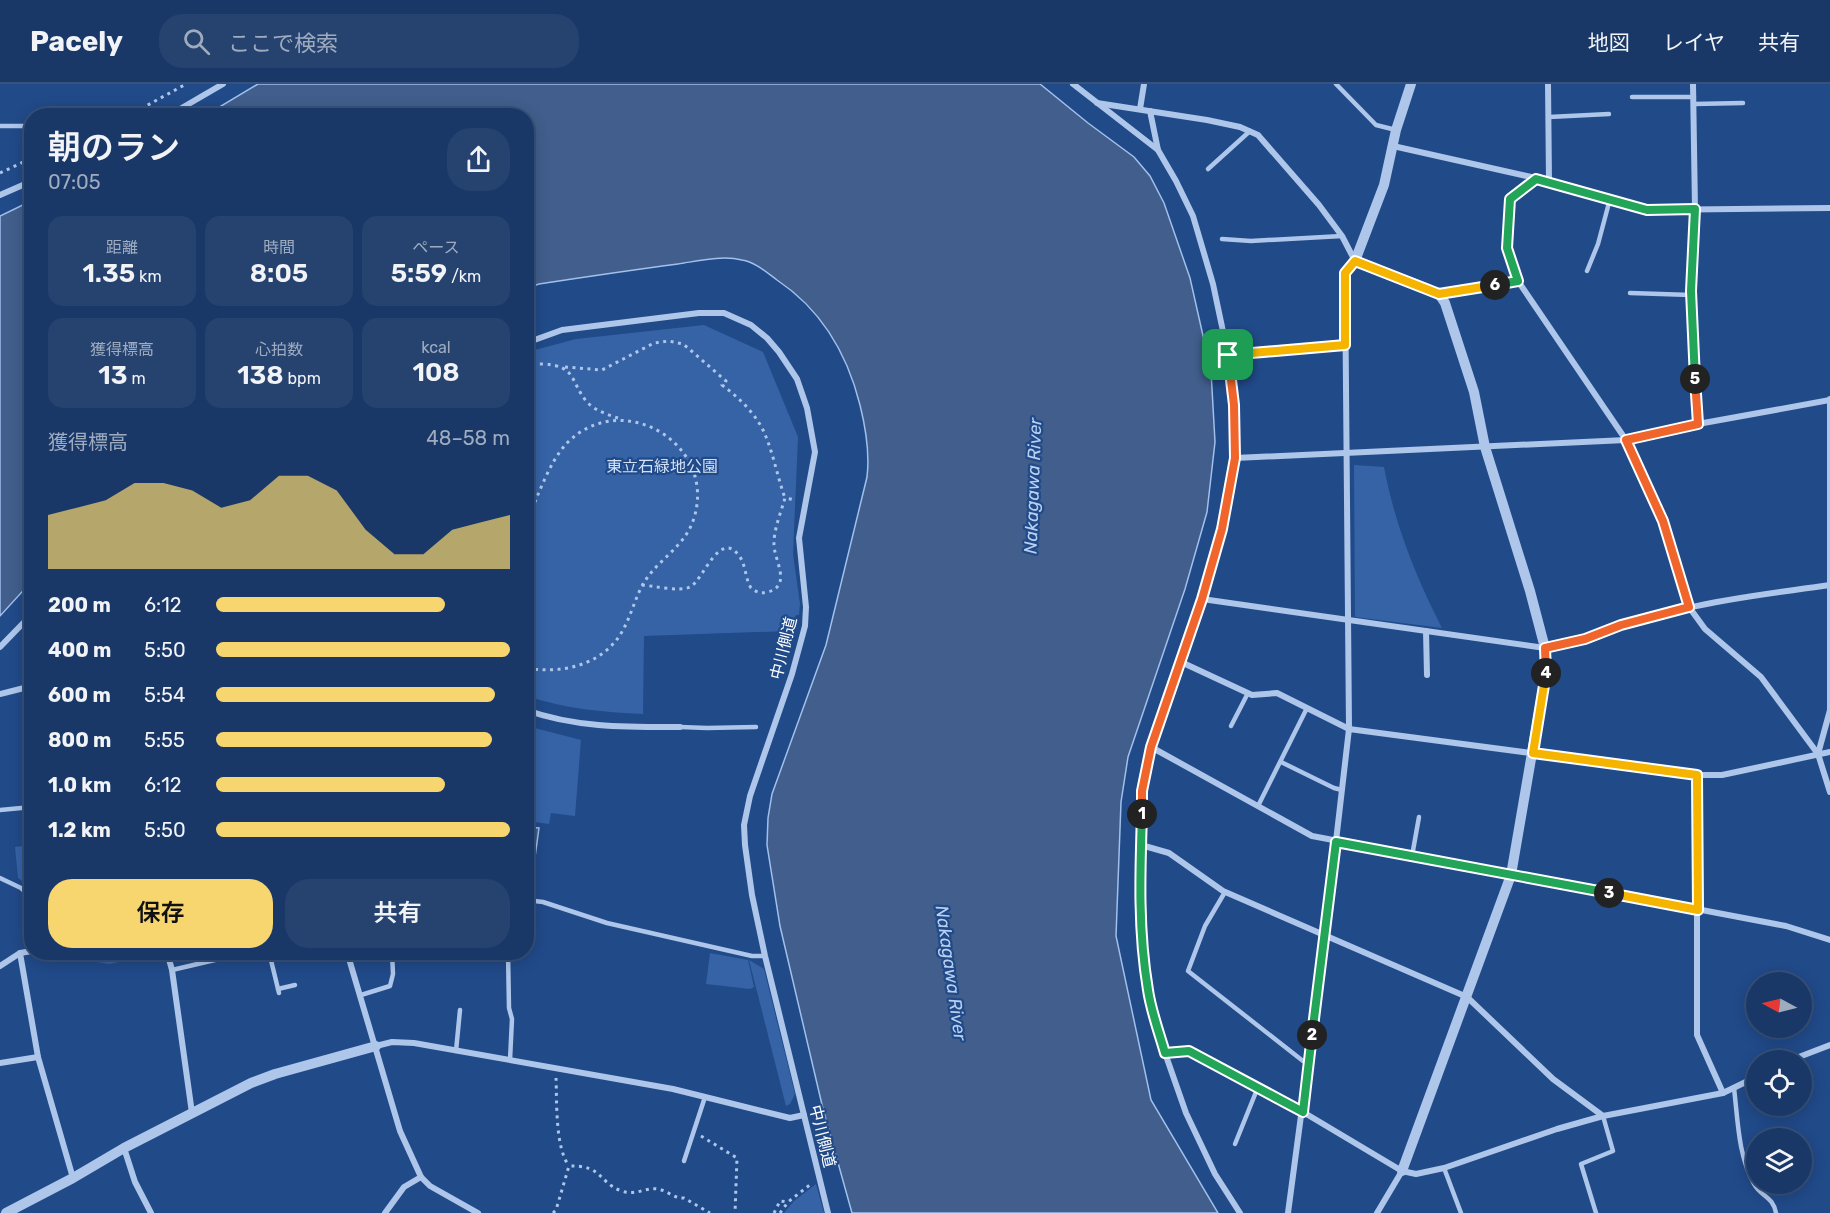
<!DOCTYPE html>
<html lang="ja">
<head>
<meta charset="utf-8">
<style>
  body { margin:0; font-family:Rubik,"Noto Sans JP",sans-serif; background:#264370; color:#f1f3f6; height:100vh; display:flex; flex-direction:column; font-size:22px; white-space:nowrap }
  * { box-sizing:border-box; margin:0 }
  p { font-size:20px; color:#9facc0 }
  .icon { flex:none; width:33px; height:33px; fill:none; stroke:currentColor; stroke-width:2; stroke-linecap:round; stroke-linejoin:round }
  .map { position:relative; flex:1; overflow:hidden }
  .side { position:absolute; left:24px; top:24px; width:510px; height:852px; display:flex; flex-direction:column; background:#193867; border-radius:24px; box-shadow:0 3px 15px #0003,0 0 0 2px #37527b }
  .side>* { flex:none }
  .needle { width:39px; rotate:277deg }
  .controls { position:absolute; left:1746px; top:888px; display:grid; gap:12px }
  .controls a { display:grid; place-items:center; width:66px; height:66px; border-radius:50%; background:#193867; box-shadow:0 3px 15px #0003,0 0 0 2px #37527b; font-size:30px }
  .pin { position:absolute; display:grid; place-items:center; width:51px; height:51px; color:#fff; margin:-26px; border-radius:12px; box-shadow:0 3px 9px #0006 }
  .km { position:absolute; width:30px; height:30px; margin:-15px; border-radius:50%; background:#222; color:#fff; font-size:16px; line-height:30px; text-align:center }
  .round { display:grid; place-items:center; flex:none; width:63px; height:63px; border-radius:24px; background:#264370 }
  .head { display:flex; align-items:center; justify-content:space-between; height:102px; padding:0 24px }
  h1 { font-size:33px; font-weight:600; line-height:45px }
  .stats { display:grid; grid-template-columns:repeat(3,1fr); gap:9px; height:102px; padding:6px 24px }
  .stats div { display:grid; align-content:center; border-radius:15px; background:#264370; text-align:center }
  .stats b { font-size:26px; font-weight:600 }
  .stats small { font-size:16px; font-weight:400 }
  .stats p { font-size:16px }
  .chart { height:168px; padding:12px 24px }
  .chart p { display:flex; justify-content:space-between }
  .chart svg { width:100%; height:108px; margin-top:6px; fill:#f7d66f; opacity:.7 }
  .cta { display:flex; gap:12px; margin-top:auto; padding:12px 24px }
  .cta a { flex:1; height:69px; border-radius:24px; background:#f7d66f; color:#111; font-size:24px; font-weight:600; line-height:69px; text-align:center }
  .cta a+a { background:#264370; color:#f1f3f6 }
  ul { padding:0 24px; list-style:none; font-size:20px }
  li { display:grid; grid-template-columns:96px 72px 1fr; align-items:center; height:45px }
  li i { height:15px; border-radius:8px; background:#f7d66f }
  header { display:flex; align-items:center; gap:36px; box-sizing:border-box; height:84px; padding:0 30px; background:#193867; border-bottom:2px solid #37527b }
  header strong { font-size:28px }
  nav { display:flex; gap:33px; margin-inline-start:auto; font-size:21px }
  .search { width:420px; height:54px; background:#264370; display:flex; align-items:center; gap:15px; box-sizing:border-box; padding:0 21px; border-radius:24px; color:#9facc0; font-size:22px }
  .map>svg:first-child { display:block }
  .green { fill:#3563a6 }
  .water { fill:#415e8c; stroke:#a1c0eb; stroke-width:1.5 }
  .lines { fill:none; stroke-linecap:round; stroke-linejoin:round }
  .path { stroke:#adc6ea; stroke-width:3; stroke-dasharray:3 4.5; stroke-linecap:butt }
  .service { stroke:#adc6ea; stroke-width:4.5 }
  .minor { stroke:#adc6ea; stroke-width:6 }
  .tertiary { stroke:#adc6ea; stroke-width:10 }
  .split-1-casing { stroke:#fff; stroke-width:12 }
  .split-2-casing { stroke:#fff; stroke-width:12 }
  .split-3-casing { stroke:#fff; stroke-width:12 }
  .split-4-casing { stroke:#fff; stroke-width:12 }
  .split-5-casing { stroke:#fff; stroke-width:12 }
  .split-6-casing { stroke:#fff; stroke-width:12 }
  .split-7-casing { stroke:#fff; stroke-width:12 }
  .split-1 { stroke:#f0652b; stroke-width:8 }
  .split-2 { stroke:#22a559; stroke-width:8 }
  .split-3 { stroke:#22a559; stroke-width:8 }
  .split-4 { stroke:#f5b400; stroke-width:8 }
  .split-5 { stroke:#f0652b; stroke-width:8 }
  .split-6 { stroke:#22a559; stroke-width:8 }
  .split-7 { stroke:#f5b400; stroke-width:8 }
  .labels { text-anchor:middle; stroke-width:4.5; stroke-linejoin:round; paint-order:stroke }
  .park-label { font-size:16px; fill:#d2e1f8; stroke:#214a89 }
  .street-label { font-size:16px; fill:#fff; stroke:#214a89 }
  .water-label { font-size:18px; font-style:italic; fill:#b9d0f2; stroke:#214a89 }
</style>
</head>
<body>
<header>
<strong>Pacely</strong>
<div class="search"><svg class="icon" aria-label="search" viewBox="0 0 24 24"><circle cx="10" cy="10" r="6"/><path d="M15 15l6 6"/></svg>ここで検索</div>
<nav><a>地図</a><a>レイヤ</a><a>共有</a></nav>
</header>
<div class="map">
<svg width="1830" height="1129" viewBox="0 0 1830 1129">
  <rect width="100%" height="100%" fill="#214a89"/>
  <!-- green -->
  <g class="green">
    <path d="M704,241L763,268L798,353L793,470L800,520L799,531H796L789,547L644,552L643,630C602,628 566,625 527,612V268L576,255Z"/>
    <path d="M1354,381L1384,383C1395,441 1415,491 1442,544L1355,533Z"/>
    <polygon points="527,642 581,656 575,732 551,729 549,740 527,737"/>
    <polygon points="31,761 32,761 31,804 18,794 15,763"/>
    <polygon points="77,869 154,868 154,871 109,880 75,874 74,870"/>
    <polygon points="710,869 748,876 754,903 750,905 706,900"/>
    <polygon points="749,876 764,885 795,1010 790,1020 786,1022"/>
    <polygon points="816,1100 824,1129 784,1129 794,1117"/>
  </g>
  <!-- water -->
  <g class="water">
    <path d="M258,0H1040L1088,39L1134,73L1150,92L1164,119L1190,194L1211,287L1215,358L1207,428L1185,505L1128,673L1121,718L1116,852L1151,1016L1218,1129H852L823,1025L780,842L767,761L768,734L772,710L826,561L867,393C870,368 866,345 860,321C847,269 822,226 777,196C766,188 755,178 742,176C722,171 698,177 678,180C632,186 585,193 539,200L527,204L526,32L206,31Z"/>
    <polygon points="31,117 31,498 0,532 0,132"/>
    <polygon points="527,743 539,744 531,802 527,802"/>
  </g>
  <g class="lines">
    <!-- path -->
    <g class="path">
      <polyline points="128,32 186,0"/>
      <polyline points="0,89 32,74"/>
      <path d="M565,283L602,286L654,259L669,257L683,260L688,264L726,297L722,301C738,313 754,328 763,346C773,367 777,392 785,414"/>
      <path d="M526,284C532,279 537,280 544,280C577,282 570,298 587,318C595,327 609,331 621,335"/>
      <polyline points="526,418 536,419"/>
      <path d="M526,439C537,415 549,377 568,358C623,304 717,360 694,434C685,465 653,477 640,506C633,521 629,537 620,551C600,582 560,590 526,584"/>
      <path d="M642,501C654,502 680,508 690,503C703,497 720,443 740,473C746,482 745,494 751,504C756,508 761,510 768,508C793,501 773,475 774,459C774,445 781,428 785,414L796,416"/>
      <path d="M556,994C557,1018 555,1063 569,1082"/>
      <polyline points="701,1052 737,1074 735,1129"/>
      <path d="M553,1129L556,1126L569,1082C604,1081 598,1099 622,1107C636,1112 645,1103 658,1105C668,1107 675,1115 684,1114L710,1129"/>
      <polyline points="774,1129 780,1117 788,1118"/>
      <polyline points="780,1129 788,1118 811,1100"/>
    </g>
    <!-- service -->
    <g class="service">
      <polyline points="1336,0 1376,41 1396,46"/>
      <polyline points="1632,13 1694,13"/>
      <polyline points="1694,20 1743,19"/>
      <polyline points="1549,33 1609,30"/>
      <polyline points="0,42 32,42"/>
      <polyline points="1208,85 1250,47"/>
      <polyline points="1222,155 1251,157 1342,152"/>
      <polyline points="1587,187 1598,160 1610,115"/>
      <polyline points="1630,209 1691,211"/>
      <polyline points="1231,642 1248,609"/>
      <polyline points="680,643 707,644 756,643"/>
      <polyline points="1281,678 1334,704 1342,706"/>
      <polyline points="1258,722 1307,624"/>
      <polyline points="0,726 32,723"/>
      <polyline points="1412,772 1419,733"/>
      <polyline points="0,794 21,804 32,815"/>
      <polyline points="1225,808 1205,842 1188,887 1303,977 1308,978"/>
      <polyline points="526,816 543,818 607,839 752,872 765,872"/>
      <polyline points="269,868 279,909"/>
      <polyline points="508,868 509,924 512,935 510,976"/>
      <polyline points="172,886 249,868"/>
      <polyline points="278,905 295,901"/>
      <polyline points="361,911 390,902 393,890 392,868"/>
      <polyline points="456,967 460,926"/>
      <path d="M1734,1004C1738,1037 1738,1071 1754,1100C1761,1113 1773,1112 1776,1129"/>
      <polyline points="1235,1060 1258,1003"/>
      <polyline points="684,1077 705,1013"/>
      <polyline points="1444,1084 1461,1129"/>
      <polyline points="1596,1129 1581,1080 1613,1067 1603,1032"/>
    </g>
    <!-- minor -->
    <g class="minor">
      <polyline points="1073,0 1158,66 1176,97 1193,132 1213,200 1228,271 1234,321 1235,374 1222,445 1202,515 1151,663 1142,707 1139,806 1141,847 1148,907 1165,969 1186,1029 1215,1090 1240,1129"/>
      <polyline points="1548,0 1549,97"/>
      <polyline points="1693,0 1695,125 1691,207 1698,340"/>
      <polyline points="1097,19 1207,36 1240,43 1258,51 1319,121 1342,152 1355,177 1345,189 1349,645 1325,852 1288,1129"/>
      <polyline points="1140,25 1144,0"/>
      <polyline points="1150,27 1158,66"/>
      <polyline points="168,32 223,0"/>
      <polyline points="1393,62 1549,97 1647,126 1830,124"/>
      <polyline points="0,111 32,97"/>
      <polyline points="1518,197 1626,356 1663,437 1689,523 1705,545 1761,593 1818,670"/>
      <polyline points="1439,210 1518,197 1507,164 1510,115 1536,95"/>
      <polyline points="526,259 562,246 699,229 724,229 751,241 767,254 779,268 797,295 807,324 815,368 799,454 806,523 805,542 792,590 750,712 744,741 745,761 752,811 765,872 828,1129"/>
      <polyline points="1228,271 1345,261"/>
      <polyline points="1830,315 1830,626 1818,670 1830,708"/>
      <polyline points="1235,374 1626,356 1698,340 1830,316"/>
      <path d="M1202,515L1545,564C1593,553 1639,534 1688,524C1734,513 1783,508 1830,501"/>
      <polyline points="1426,547 1427,591"/>
      <polyline points="0,563 32,530"/>
      <polyline points="1181,578 1252,611 1277,609 1349,645 1697,691 1722,691 1830,668"/>
      <polyline points="0,610 32,602"/>
      <path d="M526,626C576,644 628,643 680,643"/>
      <polyline points="1151,663 1312,752 1786,842 1830,856"/>
      <polyline points="1697,691 1697,951 1723,1009"/>
      <polyline points="1141,761 1169,769 1223,807 1467,913 1553,995 1603,1032"/>
      <polyline points="167,868 172,886 192,1029"/>
      <polyline points="347,868 400,1047 421,1093 430,1102 478,1129"/>
      <polyline points="20,869 38,973 73,1094"/>
      <polyline points="0,882 20,869 32,867"/>
      <polyline points="376,962 392,958 414,959 673,1005 790,1034 804,1031"/>
      <polyline points="1165,969 1189,967 1303,1028 1402,1087 1416,1090 1444,1084 1557,1045 1603,1032 1723,1009 1756,993"/>
      <polyline points="1791,976 1830,961"/>
      <polyline points="0,979 38,973"/>
      <polyline points="124,1064 135,1098 151,1129"/>
      <polyline points="385,1129 404,1103 421,1093"/>
      <polyline points="1377,1129 1402,1087"/>
    </g>
    <!-- tertiary -->
    <g class="tertiary">
      <polyline points="1402,1087 1511,791 1547,582 1545,564 1530,507 1485,363 1474,308 1445,219 1439,210 1428,205 1355,177 1384,101 1396,46 1411,0"/>
      <polyline points="6,1129 73,1094 124,1064 251,999 275,990 376,962"/>
    </g>
  </g>
  <g class="lines">
    <defs>
      <polyline id="split-1" points="1142,730 1142,707 1151,663 1202,515 1222,445 1235,374 1234,321 1228,271"/>
      <path id="split-2" d="M1142,730C1140,789 1138,847 1148,906C1151,927 1159,948 1165,969L1189,967L1303,1028L1312,951"/>
      <polyline id="split-3" points="1312,951 1336,758 1609,809"/>
      <polyline id="split-4" points="1546,589 1533,669 1697,691 1698,826 1609,809"/>
      <polyline id="split-5" points="1546,589 1545,564 1585,555 1621,541 1689,523 1663,437 1626,356 1698,340 1695,295"/>
      <polyline id="split-6" points="1495,201 1518,197 1507,164 1510,115 1536,95 1647,126 1695,125 1691,207 1695,295"/>
      <polyline id="split-7" points="1228,271 1345,261 1345,189 1355,177 1439,210 1495,201"/>
    </defs>
    <!-- split-1 casing -->
    <use href="#split-1" class="split-1-casing"/>
    <!-- split-2 casing -->
    <use href="#split-2" class="split-2-casing"/>
    <!-- split-3 casing -->
    <use href="#split-3" class="split-3-casing"/>
    <!-- split-4 casing -->
    <use href="#split-4" class="split-4-casing"/>
    <!-- split-5 casing -->
    <use href="#split-5" class="split-5-casing"/>
    <!-- split-6 casing -->
    <use href="#split-6" class="split-6-casing"/>
    <!-- split-7 casing -->
    <use href="#split-7" class="split-7-casing"/>
    <!-- split-1 -->
    <use href="#split-1" class="split-1"/>
    <!-- split-2 -->
    <use href="#split-2" class="split-2"/>
    <!-- split-3 -->
    <use href="#split-3" class="split-3"/>
    <!-- split-4 -->
    <use href="#split-4" class="split-4"/>
    <!-- split-5 -->
    <use href="#split-5" class="split-5"/>
    <!-- split-6 -->
    <use href="#split-6" class="split-6"/>
    <!-- split-7 -->
    <use href="#split-7" class="split-7"/>
  </g>
  <g class="labels">
    <!-- park labels -->
    <g class="park-label">
      <text x="662" y="388">東立石緑地公園</text>
    </g>
    <!-- street labels -->
    <g class="street-label">
      <text transform="translate(783 564) rotate(-76)" y="6">中川側道</text>
      <text transform="translate(823 1052) rotate(76)" y="6">中川側道</text>
    </g>
    <!-- water labels -->
    <g class="water-label">
      <text transform="translate(1033 402) rotate(-88)" y="6">Nakagawa River</text>
      <text transform="translate(951 889) rotate(82)" y="6">Nakagawa River</text>
    </g>
  </g>
</svg>
<div class="controls">
<a><svg class="needle" viewBox="-14 -14 28 28"><path d="M0-13l5 13h-10z" fill="#e53935"/><path d="M0 13l5-13h-10z" fill="#9facc0"/></svg></a>
<a><svg class="icon" aria-label="locate" viewBox="0 0 24 24"><circle cx="12" cy="12" r="6"/><path d="M12 2v4M12 18v4M2 12h4M18 12h4"/></svg></a>
<a><svg class="icon" aria-label="layers" viewBox="0 0 24 24"><path d="M12 4l9 5-9 5-9-5zM3 14l9 5 9-5"/></svg></a>
</div>
<div class="pin" style="left:1228px;top:271px;background:#1e9e55"><svg class="icon" aria-label="arrive" viewBox="0 0 24 24"><path d="M6 21V4h12l-3 4 3 4H6"/></svg></div>
<b class="km" style="left:1142px;top:730px">1</b>
<b class="km" style="left:1312px;top:951px">2</b>
<b class="km" style="left:1609px;top:809px">3</b>
<b class="km" style="left:1546px;top:589px">4</b>
<b class="km" style="left:1695px;top:295px">5</b>
<b class="km" style="left:1495px;top:201px">6</b>
<section class="side">
<div class="head"><div><h1>朝のラン</h1><p>07:05</p></div><a class="round"><svg class="icon" aria-label="share" viewBox="0 0 24 24"><path d="M12 15V3M7 8l5-5 5 5M5 13v7h14v-7"/></svg></a></div>
<div class="stats">
<div><p>距離</p><b>1.35<small> km</small></b></div>
<div><p>時間</p><b>8:05</b></div>
<div><p>ペース</p><b>5:59<small> /km</small></b></div>
</div>
<div class="stats">
<div><p>獲得標高</p><b>13<small> m</small></b></div>
<div><p>心拍数</p><b>138<small> bpm</small></b></div>
<div><p>kcal</p><b>108</b></div>
</div>
<div class="chart"><p><span>獲得標高</span>48–58 m</p>
<svg viewBox="0 0 160 44" preserveAspectRatio="none"><path d="M0 44V22L10 19L20 16L30 9L40 9L50 12L60 19L70 16L80 6L90 6L100 12L110 28L120 38L130 38L140 28L150 25L160 22V44z"/></svg>
</div>
<ul>
<li><b>200 m</b>6:12<i style="width:78%"></i></li>
<li><b>400 m</b>5:50<i style="width:100%"></i></li>
<li><b>600 m</b>5:54<i style="width:95%"></i></li>
<li><b>800 m</b>5:55<i style="width:94%"></i></li>
<li><b>1.0 km</b>6:12<i style="width:78%"></i></li>
<li><b>1.2 km</b>5:50<i style="width:100%"></i></li>
</ul>
<div class="cta"><a>保存</a><a>共有</a></div>
</section>
</div>
</body>
</html>
